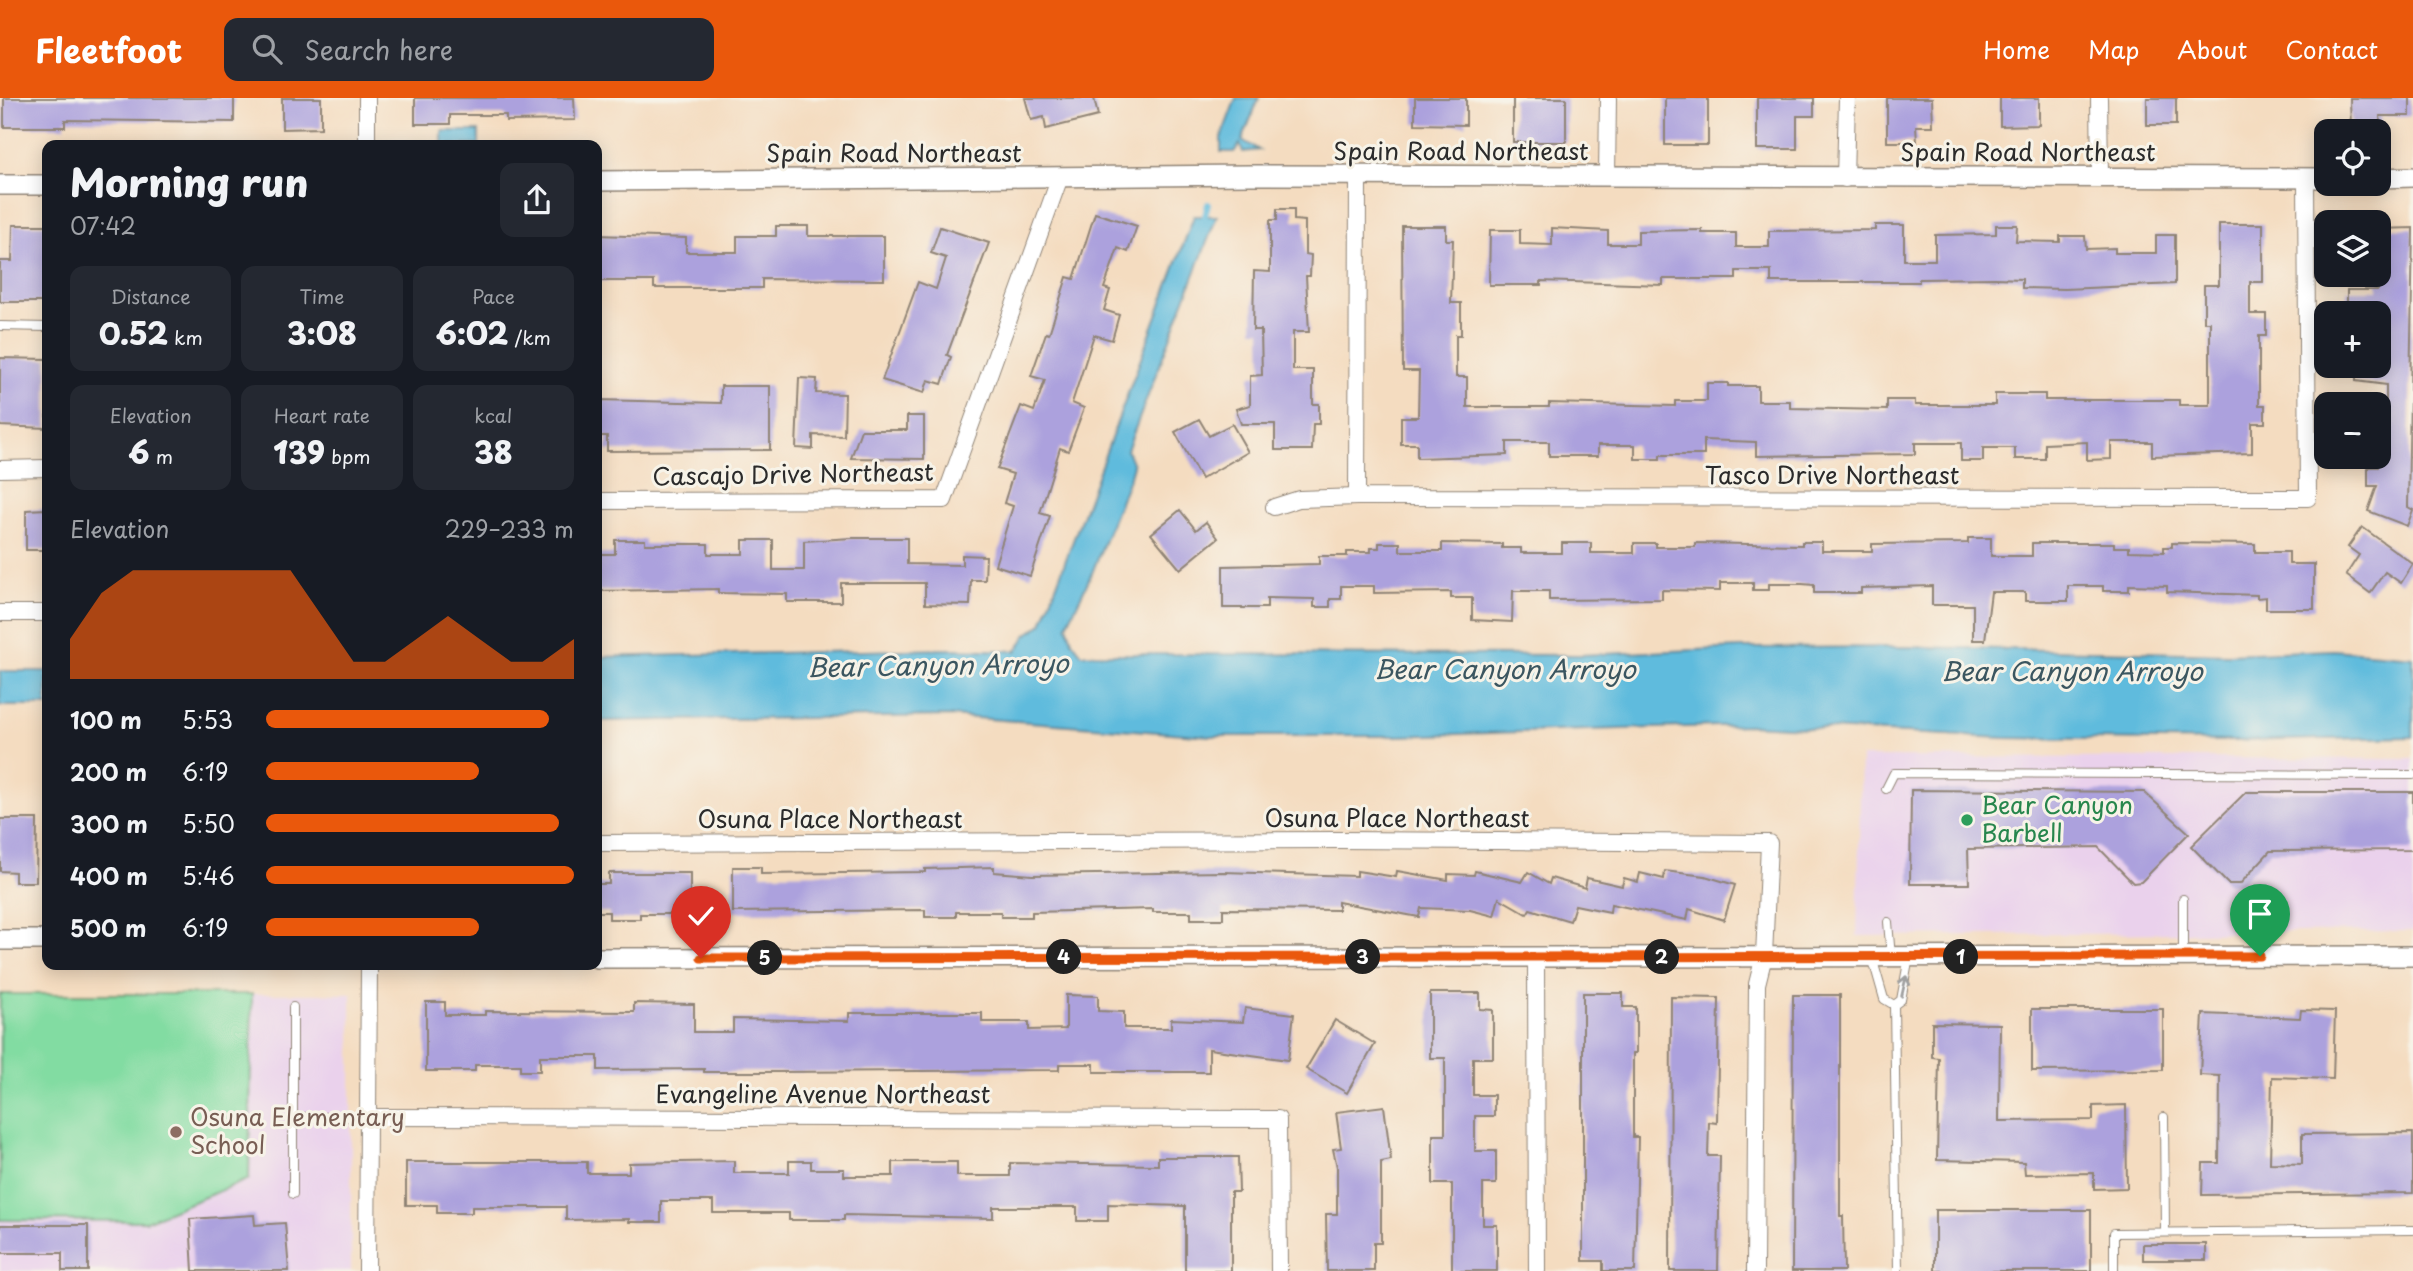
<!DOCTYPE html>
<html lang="en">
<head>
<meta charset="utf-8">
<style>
  body { margin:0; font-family:"Playpen Sans",sans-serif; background:#242831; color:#f1f3f6; height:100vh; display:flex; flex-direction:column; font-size:26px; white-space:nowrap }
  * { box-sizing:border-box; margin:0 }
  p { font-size:23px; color:#9ea1a6 }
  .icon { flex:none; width:38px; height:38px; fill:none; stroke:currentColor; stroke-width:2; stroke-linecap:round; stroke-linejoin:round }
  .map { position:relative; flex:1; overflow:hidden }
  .panel { position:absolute; left:42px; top:42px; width:560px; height:830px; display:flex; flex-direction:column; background:#171b24; border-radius:14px; box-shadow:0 4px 18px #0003 }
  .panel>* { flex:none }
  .tools { position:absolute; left:2314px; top:21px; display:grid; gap:14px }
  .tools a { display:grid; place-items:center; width:77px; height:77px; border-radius:14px; background:#171b24; box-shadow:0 4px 18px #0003; font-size:35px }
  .pin { position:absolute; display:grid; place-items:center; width:60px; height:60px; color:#fff; margin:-72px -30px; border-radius:50% 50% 50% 0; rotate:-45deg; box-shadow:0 0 7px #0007 }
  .pin .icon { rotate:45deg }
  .km { position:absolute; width:35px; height:35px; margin:-18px; border-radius:50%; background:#222; color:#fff; font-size:19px; line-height:35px; text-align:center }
  .round { display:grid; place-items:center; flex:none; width:74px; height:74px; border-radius:14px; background:#242831 }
  .summary { display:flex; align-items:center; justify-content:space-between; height:119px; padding:0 28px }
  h1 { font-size:38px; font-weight:800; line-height:52px }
  .stats { display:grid; grid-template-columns:repeat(3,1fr); gap:10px; height:119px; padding:7px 28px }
  .stats div { display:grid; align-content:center; border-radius:14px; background:#242831; text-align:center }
  .stats b { font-size:30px; font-weight:800 }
  .stats small { font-size:19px; font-weight:400 }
  .stats p { font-size:19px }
  .chart { height:196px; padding:14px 28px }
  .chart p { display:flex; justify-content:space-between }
  .chart svg { width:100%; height:126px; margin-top:7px; fill:#ea580c; opacity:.7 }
  ul { padding:0 28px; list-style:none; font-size:23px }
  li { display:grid; grid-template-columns:112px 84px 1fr; align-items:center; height:52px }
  li i { height:18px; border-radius:9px; background:#ea580c }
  header { display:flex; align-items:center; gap:42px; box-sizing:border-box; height:98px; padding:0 35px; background:#ea580c; color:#fff }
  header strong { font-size:33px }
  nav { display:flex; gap:38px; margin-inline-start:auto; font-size:24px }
  .search { width:490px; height:63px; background:#242831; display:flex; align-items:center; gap:18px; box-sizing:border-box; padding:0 24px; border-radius:14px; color:#9ea1a6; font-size:26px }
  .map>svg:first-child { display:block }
  .built { fill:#ead1ec }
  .green { fill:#82dca2; stroke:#568466; stroke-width:2 }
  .water { fill:#5fbbdd; stroke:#457384; stroke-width:2 }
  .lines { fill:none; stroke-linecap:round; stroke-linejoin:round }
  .stream { stroke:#5fbbdd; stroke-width:6 }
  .building { fill:#aca1dd }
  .service-casing { stroke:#908476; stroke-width:10 }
  .minor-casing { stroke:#908476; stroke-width:18 }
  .tertiary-casing { stroke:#908476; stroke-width:22 }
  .service { stroke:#fff; stroke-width:8 }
  .minor { stroke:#fff; stroke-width:16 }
  .tertiary { stroke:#fff; stroke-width:19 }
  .oneway { stroke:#a0a0a0 }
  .route-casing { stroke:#fff; stroke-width:14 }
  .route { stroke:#ea580c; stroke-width:9 }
  .leisure-dot { fill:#2e9e5b; stroke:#f7f3e8; stroke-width:2.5 }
  .education-dot { fill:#8d6e63; stroke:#f7f3e8; stroke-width:2.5 }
  .labels { text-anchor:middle; stroke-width:6; stroke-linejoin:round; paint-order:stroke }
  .street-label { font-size:24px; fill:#2b2b2b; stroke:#f7f3e8 }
  .leisure-label { font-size:24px; fill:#27864d; stroke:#f7f3e8; text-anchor:start }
  .education-label { font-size:24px; fill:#785e54; stroke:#f7f3e8; text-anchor:start }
  .water-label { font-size:26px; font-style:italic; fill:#3b5660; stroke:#f7f3e8 }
</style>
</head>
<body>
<header>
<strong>Fleetfoot</strong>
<div class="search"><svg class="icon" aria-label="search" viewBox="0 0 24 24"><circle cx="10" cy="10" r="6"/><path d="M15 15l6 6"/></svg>Search here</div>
<nav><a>Home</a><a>Map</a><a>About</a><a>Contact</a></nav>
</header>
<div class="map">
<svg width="2413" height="1173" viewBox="0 0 2413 1173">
  <rect width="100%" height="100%" fill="#f7f3e8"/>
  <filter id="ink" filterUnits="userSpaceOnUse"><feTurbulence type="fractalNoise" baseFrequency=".0143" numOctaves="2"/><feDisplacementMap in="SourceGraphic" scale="14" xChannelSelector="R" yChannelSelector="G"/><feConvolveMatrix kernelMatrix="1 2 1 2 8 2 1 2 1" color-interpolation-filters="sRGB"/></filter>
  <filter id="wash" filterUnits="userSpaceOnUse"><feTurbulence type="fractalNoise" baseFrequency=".00686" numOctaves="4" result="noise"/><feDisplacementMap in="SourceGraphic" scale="28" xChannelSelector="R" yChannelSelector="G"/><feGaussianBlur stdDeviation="1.57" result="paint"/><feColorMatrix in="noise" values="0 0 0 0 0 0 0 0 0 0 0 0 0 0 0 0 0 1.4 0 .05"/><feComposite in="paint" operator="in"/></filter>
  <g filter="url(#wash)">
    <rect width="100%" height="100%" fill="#f4dcc0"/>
    <!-- built -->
    <g class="built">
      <polygon points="1861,659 2413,661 2413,833 1857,838"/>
      <rect x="0" y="896" width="351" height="277"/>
    </g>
    <!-- green -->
    <polygon class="green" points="0,896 252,896 249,1081 146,1123 0,1122"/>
    <!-- water -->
    <g class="water">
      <polygon points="1236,0 1259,0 1242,42 1259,52 1243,54 1240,46 1234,54 1221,54 1221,40"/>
      <rect x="442" y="33" width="37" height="14"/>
      <polygon points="1194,118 1217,118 1127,352 1133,367 1130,378 1092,475 1067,527 1072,543 1082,556 1580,557 1742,550 1915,549 2228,556 2334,552 2413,559 2413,639 2233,643 2004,640 1750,627 1395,638 1210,638 950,618 597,623 597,559 950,551 1017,553 1026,537 1042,526"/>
      <rect x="0" y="573" width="47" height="35"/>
    </g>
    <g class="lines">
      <!-- stream -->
      <polyline class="stream" points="1203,125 1208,106"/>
    </g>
    <g id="blocks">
      <!-- building -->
      <g class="building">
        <polygon points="4,0 234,0 234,24 65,22 65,29 4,29"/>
        <polygon points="282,0 321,0 321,30 282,31"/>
        <polygon points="415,0 574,0 575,22 506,23 506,17 450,17 450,26 415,26"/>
        <polygon points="1025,0 1094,0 1098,18 1046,31 1044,19 1031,22"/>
        <polygon points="1415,0 1466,0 1466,27 1415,26"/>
        <rect x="1513" y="0" width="53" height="44"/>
        <rect x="1665" y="0" width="43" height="47"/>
        <polygon points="1757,0 1814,0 1814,18 1797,18 1797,51 1757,51"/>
        <polygon points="1887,0 1932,0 1933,28 1916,28 1917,44 1887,44"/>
        <polygon points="2000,0 2039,0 2039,27 2000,28"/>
        <rect x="2147" y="0" width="29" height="27"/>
        <polygon points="2350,0 2410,0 2410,18 2380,18 2381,32 2351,32"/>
        <polygon points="1277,111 1294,111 1294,122 1305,123 1305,156 1311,157 1310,178 1306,178 1309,234 1293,234 1293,272 1313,272 1313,306 1319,306 1319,326 1313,326 1312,352 1275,352 1275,326 1241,326 1236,311 1250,307 1250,278 1262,277 1261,232 1253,232 1254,173 1270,174 1270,122 1277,122"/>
        <polygon points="1095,115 1137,128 1128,154 1118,150 1104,190 1110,192 1104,212 1119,217 1112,242 1094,237 1072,305 1084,310 1068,353 1060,350 1040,415 1050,418 1030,478 995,467 1013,408 1004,405 1013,376 997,371 1021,308 1034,313 1045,282 1031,278 1046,235 1049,236 1067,179 1074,181"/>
        <polygon points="2219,126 2263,126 2263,184 2250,184 2250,216 2266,216 2266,238 2259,238 2259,307 2265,307 2265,325 2252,325 2252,355 2152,358 2152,344 2111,344 2111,361 2087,362 2087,344 2045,346 2045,361 2015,361 2015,350 1983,350 1983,363 1961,363 1961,345 1915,345 1915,356 1756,358 1756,344 1704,342 1704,357 1660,357 1660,361 1635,361 1635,347 1598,347 1598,358 1549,358 1549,344 1507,344 1507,357 1417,360 1417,346 1401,346 1401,319 1418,319 1419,273 1403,273 1402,128 1446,128 1446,142 1453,142 1451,205 1461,205 1461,237 1456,237 1456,279 1467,279 1467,309 1549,309 1549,305 1675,308 1675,303 1707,303 1707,285 1728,285 1728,288 1758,288 1758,303 1790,303 1790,310 1887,312 1887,302 1915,302 1915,307 1995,307 1995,296 2045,296 2045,302 2179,302 2179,307 2210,307 2210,224 2204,224 2204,187 2219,187"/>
        <polygon points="13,127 47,127 47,204 0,204 0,163 12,163"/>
        <polygon points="1875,127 1904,127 1904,162 1935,162 1935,137 1996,136 1996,127 2017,127 2016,143 2060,144 2060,138 2085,138 2086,151 2115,150 2115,155 2156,155 2156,137 2175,137 2175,186 2065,191 2022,190 2022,181 1995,180 1919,181 1919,184 1771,184 1771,173 1736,173 1736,181 1663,181 1663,187 1541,183 1541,187 1489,187 1490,132 1520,132 1520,146 1552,147 1552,130 1608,133 1608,146 1638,146 1638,133 1702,132 1702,135 1736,135 1736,149 1769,149 1769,133 1875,132"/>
        <polygon points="776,128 808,128 808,138 884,138 884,182 762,181 762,190 654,190 654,183 597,183 597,137 686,140 686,154 737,154 737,138 776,138"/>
        <polygon points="940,129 989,145 947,257 951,259 942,286 928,282 924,295 882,282 918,184 936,191 946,160 931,155"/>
        <polygon points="2413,130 2408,409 2413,412 2407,428 2368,413 2377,388 2368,388 2368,369 2378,369 2378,319 2386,319 2386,287 2356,283 2356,268 2378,268 2378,260 2386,260 2386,228 2378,228 2378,215 2356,215 2356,211 2347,211 2347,192 2378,192 2378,131"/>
        <polygon points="0,260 47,261 47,330 0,328"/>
        <polygon points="799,280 817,281 816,295 845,296 844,338 813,337 813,351 796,350"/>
        <polygon points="721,288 770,288 770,352 607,353 607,338 597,338 597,302 721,305"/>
        <polygon points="907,318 924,318 924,361 851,360 861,332 907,332"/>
        <polygon points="1199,321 1209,338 1232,326 1248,354 1201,381 1175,334"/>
        <polygon points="47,411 47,452 26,452 26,412"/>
        <polygon points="1180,412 1196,432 1206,424 1218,440 1180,471 1151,436"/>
        <polygon points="2362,429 2413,466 2401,485 2385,474 2370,495 2346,477 2359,457 2348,449"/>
        <polygon points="852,440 907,440 907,466 962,467 962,457 986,458 985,482 971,482 970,507 925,506 925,485 841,485 841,504 787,504 787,496 718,495 718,491 597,493 597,456 615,456 615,442 645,442 645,446 708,446 708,456 743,456 743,442 773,442 773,472 804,472 804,443"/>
        <polygon points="1968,440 1991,440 1991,458 2032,458 2032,445 2114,445 2114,449 2129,449 2129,453 2164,454 2164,449 2172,449 2172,445 2255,446 2255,454 2289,454 2289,466 2314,466 2314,511 2266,511 2266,499 2257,500 2257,497 2167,494 2167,488 2129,487 2129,493 2103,493 2103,488 2068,488 2068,503 2025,503 2025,494 1991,494 1985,542 1973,542 1973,507 1932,507 1932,488 1861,490 1861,495 1814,495 1814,487 1802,486 1769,486 1769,492 1753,492 1753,485 1720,485 1720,493 1662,492 1662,501 1549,502 1549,493 1513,493 1512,524 1472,522 1472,500 1451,500 1451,494 1374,495 1374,488 1341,488 1341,501 1330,501 1330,509 1314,509 1314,501 1267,500 1267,510 1223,510 1223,468 1319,466 1319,458 1347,458 1347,454 1371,454 1371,450 1379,450 1379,445 1400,445 1400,453 1442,453 1442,445 1502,446 1502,450 1521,450 1521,455 1562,455 1562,445 1591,445 1591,455 1634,455 1634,445 1656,445 1656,449 1695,449 1695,445 1802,447 1802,444 1822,444 1822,453 1872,453 1872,446 1968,445"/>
        <polygon points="1911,692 2144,694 2189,735 2141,784 2133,785 2098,749 1968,751 1969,786 1910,786"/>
        <polygon points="2246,694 2413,694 2413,752 2270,753 2240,786 2228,786 2191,748"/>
        <polygon points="0,721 37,721 36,784 15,784 15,774 0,773"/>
        <polygon points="733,769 761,769 761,776 925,774 925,771 994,769 994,774 1032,777 1223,774 1357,778 1357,773 1396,779 1397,773 1448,782 1448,776 1474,777 1475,773 1522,784 1528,774 1549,786 1551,780 1585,790 1587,780 1622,788 1624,780 1638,784 1640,775 1664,781 1665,773 1705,778 1735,787 1724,822 1689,811 1687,822 1611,806 1610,814 1575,807 1570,823 1530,811 1527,816 1499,800 1494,818 1470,812 1421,810 1419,819 1338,804 1338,812 1223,811 1223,821 1191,821 1191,814 1153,814 1153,811 1032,814 1032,819 1001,819 1001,814 956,814 956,819 925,819 925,812 733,814"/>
        <polygon points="609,775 690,775 690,816 640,816 640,821 609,821 609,814 597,814 597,786 609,786"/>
        <polygon points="1430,895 1480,895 1480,911 1493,912 1493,960 1473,960 1473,997 1494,997 1494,1018 1475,1018 1475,1053 1496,1053 1496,1086 1483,1086 1483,1127 1497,1127 1497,1173 1452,1173 1452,1086 1433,1086 1433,1037 1445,1037 1445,960 1430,960"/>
        <polygon points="1583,895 1623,895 1623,909 1636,909 1636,955 1633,955 1633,1039 1638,1039 1635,1173 1603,1173 1603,1163 1583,1163"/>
        <polygon points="1066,897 1098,898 1098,913 1124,914 1124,930 1171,930 1171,921 1243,924 1245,910 1294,916 1288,962 1209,951 1209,974 1094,974 1094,966 1059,966 1059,972 776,974 704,974 704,971 598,972 598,958 540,958 540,973 520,973 520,967 475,967 475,973 426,973 426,904 445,904 445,917 485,917 485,913 634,914 634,905 694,906 694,934 733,934 733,921 849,923 849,915 982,915 982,924 1029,924 1029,932 1066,931"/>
        <polygon points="1793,897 1840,897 1840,1118 1843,1118 1844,1173 1792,1173"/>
        <polygon points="1671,899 1719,900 1717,1025 1709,1024 1708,1058 1720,1058 1718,1173 1670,1173"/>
        <polygon points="2032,911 2163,911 2163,972 2032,973"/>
        <polygon points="2301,912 2335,913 2333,981 2272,979 2270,1065 2302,1066 2302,1036 2413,1035 2413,1095 2202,1097 2203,1065 2219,1065 2220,978 2200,977 2203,916 2300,920"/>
        <polygon points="1335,922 1375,946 1347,995 1306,971"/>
        <polygon points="1932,925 2000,926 1999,1023 2093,1022 2093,1008 2126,1007 2127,1090 2094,1091 2094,1075 2025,1076 2024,1064 1937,1062 1939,960 1932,959"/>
        <polygon points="1384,1008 1391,1062 1381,1064 1381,1145 1374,1145 1374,1173 1327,1173 1326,1116 1337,1116 1337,1069 1333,1051 1341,1050 1336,1014"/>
        <polygon points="1158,1059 1238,1059 1239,1094 1231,1094 1231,1173 1185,1173 1185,1108 1108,1106 1108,1123 1077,1123 1077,1109 993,1109 993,1120 844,1117 844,1122 789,1122 789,1115 713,1115 713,1103 661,1103 661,1124 629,1124 629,1121 566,1122 566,1109 472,1109 472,1115 437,1115 437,1107 406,1107 406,1064 587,1064 587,1075 629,1075 629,1065 734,1063 734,1075 789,1075 789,1063 811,1063 811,1071 844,1071 844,1078 893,1078 893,1064 957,1064 957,1078 1010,1078 1010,1065 1158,1067"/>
        <rect x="1935" y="1112" width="156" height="61"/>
        <polygon points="254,1117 255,1127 285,1125 289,1173 193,1173 190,1121"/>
        <polygon points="0,1127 88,1127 88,1173 62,1173 62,1155 0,1155"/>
        <rect x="2143" y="1146" width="63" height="16"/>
      </g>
    </g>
  </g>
  <g filter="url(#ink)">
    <use href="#blocks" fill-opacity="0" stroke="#908476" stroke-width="2"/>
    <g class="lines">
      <defs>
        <g id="service">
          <polyline points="0,228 47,229"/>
          <polyline points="1886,691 1894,675 2413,677"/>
          <polyline points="2183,801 2183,858"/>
          <polyline points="1888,824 1891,859"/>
          <polyline points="1872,859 1884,901 1894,907 1901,902 1909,859"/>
          <polyline points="1894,907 1898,1173"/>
          <polyline points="293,909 293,1096"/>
          <polyline points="293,1019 367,1019"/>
          <polyline points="2164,1019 2165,1133"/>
          <polyline points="2114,1173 2114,1135 2413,1132"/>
        </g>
        <g id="minor">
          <polyline points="2099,0 2100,79"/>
          <polyline points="367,47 367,0"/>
          <polyline points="1358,78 1357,399 2308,400 2306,80"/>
          <polyline points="1607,79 1608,0"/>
          <polyline points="1845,81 1847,0"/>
          <polyline points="0,371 47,370"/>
          <polyline points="597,403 944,402 1060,79"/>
          <polyline points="1274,409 1299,401 1357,399"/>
          <polyline points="0,515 47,515"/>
          <polyline points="597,745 1339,742 1769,745 1764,858 1757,886 1755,1173"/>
          <polyline points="1536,859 1537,1173"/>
          <polyline points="367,1019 1278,1021 1279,1173"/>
          <polyline points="367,1173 369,866"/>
        </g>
        <g id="tertiary">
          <polyline points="2378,80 2413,79"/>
          <polyline points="597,83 1251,77 2326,80"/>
          <polyline points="0,87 47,87"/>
          <polyline points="0,842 47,842"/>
          <polyline points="597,860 2413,858"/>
        </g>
      </defs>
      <!-- service casing -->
      <use href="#service" class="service-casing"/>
      <!-- minor casing -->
      <use href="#minor" class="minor-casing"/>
      <!-- tertiary casing -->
      <use href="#tertiary" class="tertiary-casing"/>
      <!-- service -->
      <use href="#service" class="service"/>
      <!-- minor -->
      <use href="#minor" class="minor"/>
      <!-- tertiary -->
      <use href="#tertiary" class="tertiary"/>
    </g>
    <!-- one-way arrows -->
    <defs><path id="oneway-shaft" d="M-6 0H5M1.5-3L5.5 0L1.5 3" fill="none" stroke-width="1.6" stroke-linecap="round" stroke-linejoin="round" transform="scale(1.75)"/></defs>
    <use class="oneway" href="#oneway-shaft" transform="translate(1904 888) rotate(-77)"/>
  </g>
  <g class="lines" filter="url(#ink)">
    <defs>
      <polyline id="route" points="701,860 2260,858"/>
    </defs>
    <!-- route casing -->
    <use href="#route" class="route-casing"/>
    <!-- route -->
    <use href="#route" class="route"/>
  </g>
  <!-- markers -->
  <circle class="leisure-dot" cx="1967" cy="722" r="7"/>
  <circle class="education-dot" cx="176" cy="1034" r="7"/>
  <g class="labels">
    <!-- street labels -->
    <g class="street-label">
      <text x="1461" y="62">Spain Road Northeast</text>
      <text x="2028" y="63">Spain Road Northeast</text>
      <text x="894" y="64">Spain Road Northeast</text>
      <text transform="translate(793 377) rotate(-1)" y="8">Cascajo Drive Northeast</text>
      <text x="1832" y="386">Tasco Drive Northeast</text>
      <text x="1397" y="729">Osuna Place Northeast</text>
      <text x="830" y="730">Osuna Place Northeast</text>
      <text x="823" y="1005">Evangeline Avenue Northeast</text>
    </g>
    <!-- leisure labels -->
    <g class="leisure-label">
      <text x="1981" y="716">Bear Canyon<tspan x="1981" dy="28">Barbell</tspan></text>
    </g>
    <!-- education labels -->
    <g class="education-label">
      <text x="190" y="1028">Osuna Elementary<tspan x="190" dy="28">School</tspan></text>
    </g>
    <!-- water labels -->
    <g class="water-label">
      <text transform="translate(938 568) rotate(-1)" y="9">Bear Canyon Arroyo</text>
      <text x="1505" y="581">Bear Canyon Arroyo</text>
      <text x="2072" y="583">Bear Canyon Arroyo</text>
    </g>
  </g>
</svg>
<div class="tools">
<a><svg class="icon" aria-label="locate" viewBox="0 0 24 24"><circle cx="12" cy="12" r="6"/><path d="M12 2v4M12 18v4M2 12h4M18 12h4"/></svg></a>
<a><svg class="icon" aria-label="layers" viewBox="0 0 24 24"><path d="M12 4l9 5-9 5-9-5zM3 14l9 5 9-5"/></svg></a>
<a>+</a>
<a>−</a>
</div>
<div class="pin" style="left:2260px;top:858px;background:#1e9e55"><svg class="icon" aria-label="arrive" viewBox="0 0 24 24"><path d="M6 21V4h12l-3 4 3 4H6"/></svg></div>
<div class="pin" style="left:701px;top:860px;background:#d93025"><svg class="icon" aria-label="check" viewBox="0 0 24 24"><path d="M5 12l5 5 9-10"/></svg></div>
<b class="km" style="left:1961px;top:859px">1</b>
<b class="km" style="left:1662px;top:859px">2</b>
<b class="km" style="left:1363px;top:859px">3</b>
<b class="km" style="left:1064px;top:859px">4</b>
<b class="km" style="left:765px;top:860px">5</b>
<section class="panel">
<div class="summary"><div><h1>Morning run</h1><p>07:42</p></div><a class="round"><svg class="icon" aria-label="share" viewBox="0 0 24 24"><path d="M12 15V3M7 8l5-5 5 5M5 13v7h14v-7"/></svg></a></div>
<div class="stats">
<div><p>Distance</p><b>0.52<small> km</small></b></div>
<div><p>Time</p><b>3:08</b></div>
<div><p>Pace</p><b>6:02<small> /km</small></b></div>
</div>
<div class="stats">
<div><p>Elevation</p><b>6<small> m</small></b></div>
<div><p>Heart rate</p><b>139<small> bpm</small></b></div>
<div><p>kcal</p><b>38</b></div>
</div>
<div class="chart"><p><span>Elevation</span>229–233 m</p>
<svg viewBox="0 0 160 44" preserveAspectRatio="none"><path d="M0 44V30L10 14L20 6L30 6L40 6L50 6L60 6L70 6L80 22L90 38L100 38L110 30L120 22L130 30L140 38L150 38L160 30V44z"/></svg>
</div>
<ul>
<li><b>100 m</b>5:53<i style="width:92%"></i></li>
<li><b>200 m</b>6:19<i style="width:69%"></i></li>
<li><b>300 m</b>5:50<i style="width:95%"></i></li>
<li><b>400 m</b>5:46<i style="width:100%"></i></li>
<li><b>500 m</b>6:19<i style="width:69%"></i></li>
</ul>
</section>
</div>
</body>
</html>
